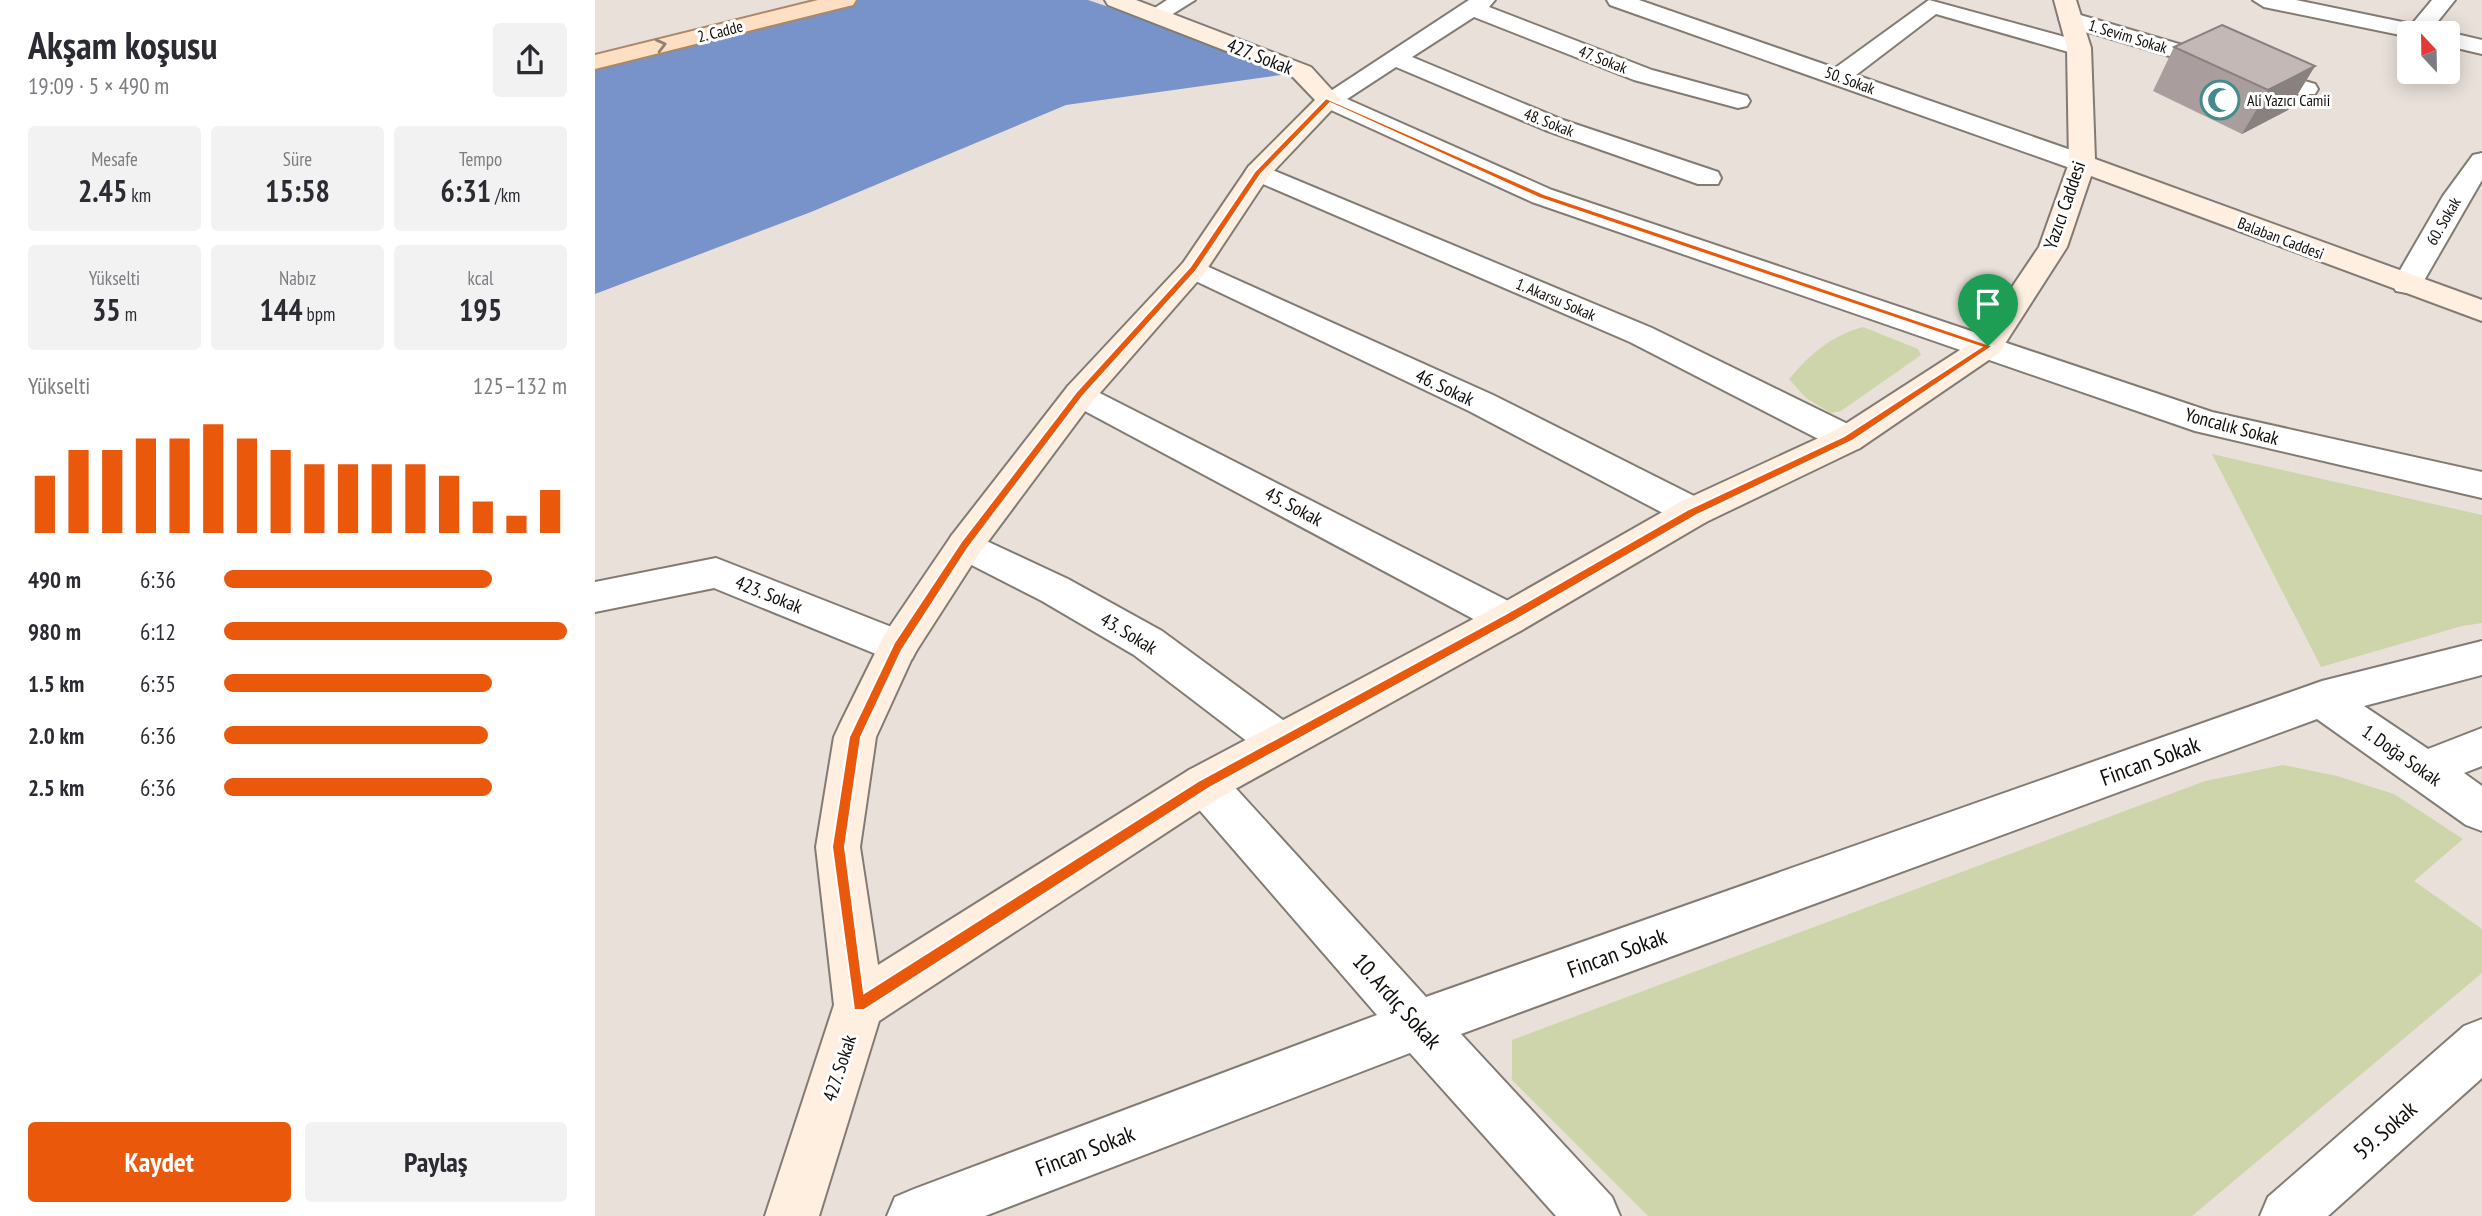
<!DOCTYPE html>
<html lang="tr">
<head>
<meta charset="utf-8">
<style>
  body { margin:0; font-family:"PT Sans Narrow",sans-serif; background:#f2f2f3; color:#2b2b33; height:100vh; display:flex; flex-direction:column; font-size:26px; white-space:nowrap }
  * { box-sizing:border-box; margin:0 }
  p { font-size:23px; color:#7c7c81 }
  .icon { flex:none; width:38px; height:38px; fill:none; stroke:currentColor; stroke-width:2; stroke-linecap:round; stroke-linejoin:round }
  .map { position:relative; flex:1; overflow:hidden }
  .details { display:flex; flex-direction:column; background:#fff; width:595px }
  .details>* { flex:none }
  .needle { width:46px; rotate:338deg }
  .controls { position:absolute; left:1802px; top:21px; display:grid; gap:14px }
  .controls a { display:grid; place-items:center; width:63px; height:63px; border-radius:7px; background:#fff; box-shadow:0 4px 18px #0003; font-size:35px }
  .pin { position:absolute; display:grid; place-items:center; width:60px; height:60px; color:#fff; margin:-72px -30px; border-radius:50% 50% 50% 0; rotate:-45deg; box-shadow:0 0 7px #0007 }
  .pin .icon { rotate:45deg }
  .round { display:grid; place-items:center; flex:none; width:74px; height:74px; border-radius:7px; background:#f2f2f3 }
  .head { display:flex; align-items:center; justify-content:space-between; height:119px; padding:0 28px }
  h1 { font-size:38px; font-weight:600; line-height:52px }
  .stats { display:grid; grid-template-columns:repeat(3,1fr); gap:10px; height:119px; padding:7px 28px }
  .stats div { display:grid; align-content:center; border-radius:7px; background:#f2f2f3; text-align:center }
  .stats b { font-size:30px; font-weight:600 }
  .stats small { font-size:19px; font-weight:400 }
  .stats p { font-size:19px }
  .chart { height:196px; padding:14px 28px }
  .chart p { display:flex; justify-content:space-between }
  .chart svg { width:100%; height:126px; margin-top:7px; stroke:#ea580c; stroke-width:6 }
  .cta { display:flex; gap:14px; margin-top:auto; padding:14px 28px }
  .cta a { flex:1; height:80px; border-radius:7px; background:#ea580c; color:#fff; font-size:28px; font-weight:600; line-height:80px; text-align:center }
  .cta a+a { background:#f2f2f3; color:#2b2b33 }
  ul { padding:0 28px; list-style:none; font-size:23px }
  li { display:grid; grid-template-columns:112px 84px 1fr; align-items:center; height:52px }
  li i { height:18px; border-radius:9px; background:#ea580c }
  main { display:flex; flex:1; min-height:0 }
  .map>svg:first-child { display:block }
  .green { fill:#ced5aa }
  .water { fill:#7893c9 }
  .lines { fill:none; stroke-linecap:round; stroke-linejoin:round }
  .street-casing { stroke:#827b74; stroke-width:4 }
  .secondary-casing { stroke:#827b74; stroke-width:4 }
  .primary-casing { stroke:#ab8769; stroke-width:4 }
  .street { fill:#fff; fill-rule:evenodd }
  .secondary { fill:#ffefe1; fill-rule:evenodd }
  .primary { fill:#fedfc4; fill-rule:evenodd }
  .wall { fill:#a99e9d }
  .shaded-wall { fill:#898180 }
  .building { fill:#c4b8b7; stroke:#898180; stroke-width:2 }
  .oneway { stroke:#938070 }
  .route { fill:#ea580c; stroke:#fff; stroke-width:2; fill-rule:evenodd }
  .labels { text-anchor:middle; stroke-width:6; stroke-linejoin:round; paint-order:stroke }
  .far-street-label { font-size:16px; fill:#100d0a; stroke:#fff }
  .far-poi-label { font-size:16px; fill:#100d0a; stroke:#fff; text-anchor:start }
  .street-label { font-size:19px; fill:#100d0a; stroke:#fff }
  .near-street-label { font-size:23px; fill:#100d0a; stroke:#fff }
</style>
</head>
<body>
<main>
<section class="details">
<div class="head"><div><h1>Akşam koşusu</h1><p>19:09 · 5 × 490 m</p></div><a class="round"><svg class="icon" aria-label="share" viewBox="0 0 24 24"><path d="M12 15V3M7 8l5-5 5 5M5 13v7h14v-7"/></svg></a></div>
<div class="stats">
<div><p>Mesafe</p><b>2.45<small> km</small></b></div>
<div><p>Süre</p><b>15:58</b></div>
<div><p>Tempo</p><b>6:31<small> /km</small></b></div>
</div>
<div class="stats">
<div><p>Yükselti</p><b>35<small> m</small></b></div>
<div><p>Nabız</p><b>144<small> bpm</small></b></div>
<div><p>kcal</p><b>195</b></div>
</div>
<div class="chart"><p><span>Yükselti</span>125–132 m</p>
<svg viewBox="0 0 160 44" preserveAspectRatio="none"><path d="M5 44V24M15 44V15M25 44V15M35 44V11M45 44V11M55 44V6M65 44V11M75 44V15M85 44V20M95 44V20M105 44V20M115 44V20M125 44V24M135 44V33M145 44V38M155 44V29"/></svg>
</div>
<ul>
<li><b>490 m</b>6:36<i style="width:78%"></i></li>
<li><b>980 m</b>6:12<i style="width:100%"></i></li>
<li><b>1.5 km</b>6:35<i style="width:78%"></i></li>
<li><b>2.0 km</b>6:36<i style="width:77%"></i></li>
<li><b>2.5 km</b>6:36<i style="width:78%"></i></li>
</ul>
<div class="cta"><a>Kaydet</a><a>Paylaş</a></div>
</section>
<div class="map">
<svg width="1887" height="1216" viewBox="0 0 1887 1216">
  <rect width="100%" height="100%" fill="#e8e0d9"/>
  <!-- green -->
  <g class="green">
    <path d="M1268,327L1323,349L1326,355L1246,411L1236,413L1211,398L1194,379C1215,354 1236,336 1268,327Z"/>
    <polygon points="1617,454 1887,515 1887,623 1867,626 1726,667"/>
    <polygon points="1688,765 1742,776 1799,794 1868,839 1819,881 1887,929 1887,973 1597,1216 1053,1216 917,1080 917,1040 1610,781"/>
  </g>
  <!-- water -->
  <polygon class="water" points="244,0 493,0 707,72 471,105 216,212 0,294 0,58"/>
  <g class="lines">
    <defs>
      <g id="street">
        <polygon points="572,0 600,0 568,20 552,20 549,15"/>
        <polygon points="874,0 900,0 894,7 1057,70 1152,96 1155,101 1152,106 1143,108 1039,80 879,17 817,57 968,120 1123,172 1126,178 1123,184 1103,184 950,130 801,67 752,99 957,190 1617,412 1887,472 1887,498 1600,431 937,202 725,105 722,100"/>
        <polygon points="1012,0 1044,0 1240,68 1334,0 1492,43 1496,48 1492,53 1484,55 1341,14 1261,75 1496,157 1500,163 1496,169 1478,169 1015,5"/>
        <polygon points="1658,0 1701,0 1817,24 1837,0 1860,0 1836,30 1838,33 1815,33 1815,37 1669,7"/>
        <polygon points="1475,12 1720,84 1723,89 1720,94 1702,94 1467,24 1464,19"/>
        <polygon points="1853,32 1887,40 1887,54 1853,46 1853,33 1848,33"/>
        <polygon points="1887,153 1887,180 1827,284 1823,291 1812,293 1801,291 1797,284 1848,196 1878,155"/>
        <polygon points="663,164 1057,328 1265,430 1270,439 1265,448 1253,451 1241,448 1035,342 654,178 650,172 654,166"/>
        <polygon points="598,260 898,395 1111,502 1116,512 1111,522 1098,526 1085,522 874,411 588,275 583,269 588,263"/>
        <polygon points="485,383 927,608 932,619 927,630 913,635 899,630 473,402 469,394 473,386"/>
        <polygon points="370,531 473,579 567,631 700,729 706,742 700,755 685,761 670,755 539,655 447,601 357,555 352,545 357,535"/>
        <polygon points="121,558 317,635 323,647 317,659 303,663 119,588 0,612 0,582"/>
        <polygon points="1887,641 1887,675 1769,706 1833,749 1887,728 1887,766 1869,773 1887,786 1887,831 1871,825 1722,719 866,1034 1017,1197 1025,1216 961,1216 815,1053 390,1216 292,1216 300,1197 319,1189 782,1015 594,798 587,784 594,770 609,764 624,770 831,997 1727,681"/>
        <polygon points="1887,1019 1887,1078 1733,1216 1665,1216 1673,1197 1869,1026"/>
      </g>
      <polygon id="secondary" points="510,0 541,0 716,67 746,100 673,177 608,275 497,402 383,555 318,656 281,737 265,847 283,965 594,770 899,608 1085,502 1241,430 1382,339 1444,247 1474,163 1472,48 1459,0 1481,0 1496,48 1500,159 1887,300 1887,321 1496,176 1472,247 1404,353 1265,448 1111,522 927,630 624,798 284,1021 224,1216 170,1216 239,1005 221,847 239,737 245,724 289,635 357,535 473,386 588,263 654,166 720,100 698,77 513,5"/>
      <polygon id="primary" points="223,0 261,0 258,5 0,69 0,55"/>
    </defs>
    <!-- street casing -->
    <use href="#street" class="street-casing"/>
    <!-- secondary casing -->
    <use href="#secondary" class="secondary-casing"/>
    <!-- primary casing -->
    <use href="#primary" class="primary-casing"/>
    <!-- street -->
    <use href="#street" class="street"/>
    <!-- secondary -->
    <use href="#secondary" class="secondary"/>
    <!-- primary -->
    <use href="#primary" class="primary"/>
  </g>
  <!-- wall -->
  <polygon class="wall" points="1579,47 1720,66 1693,110 1647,134 1558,91"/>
  <!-- shaded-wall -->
  <polygon class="shaded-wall" points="1720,66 1693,110 1647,134 1673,90"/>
  <!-- building -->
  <polygon class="building" points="1627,25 1720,66 1673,90 1579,47"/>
  <!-- one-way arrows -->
  <defs><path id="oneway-chevron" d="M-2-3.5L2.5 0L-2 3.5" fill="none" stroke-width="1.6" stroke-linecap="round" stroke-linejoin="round" transform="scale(1.75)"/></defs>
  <use class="oneway" href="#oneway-chevron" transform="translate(66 45) rotate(-14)"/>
  <!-- route -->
  <path class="route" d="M731,98L949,194L1398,346L1257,441L1102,515L917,622L614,788L269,1010H259L237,847L254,737L299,643L366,542L482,391L595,267L660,171ZM735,103L944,198L1386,347L1249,436L1094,509L909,615L605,780L269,993L250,847L266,737L307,650L373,548L488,396L601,271L666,174Z"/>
  <!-- icons -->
  <defs>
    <symbol id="mosque-ring" viewBox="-11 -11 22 22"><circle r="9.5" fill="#fff" stroke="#438b8d" stroke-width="1.5"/><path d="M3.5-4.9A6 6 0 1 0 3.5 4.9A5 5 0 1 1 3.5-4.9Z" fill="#438b8d"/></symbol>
  </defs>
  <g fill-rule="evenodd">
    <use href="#mosque-ring" x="1603" y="78" width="44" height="44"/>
  </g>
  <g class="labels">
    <!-- far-street labels -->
    <g class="far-street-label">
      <text transform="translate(125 31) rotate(-14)" y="6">2. Cadde</text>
      <text transform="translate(1533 36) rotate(17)" y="6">1. Sevim Sokak</text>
      <text transform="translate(1008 59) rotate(21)" y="6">47. Sokak</text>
      <text transform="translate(1255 80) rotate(20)" y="6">50. Sokak</text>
      <text transform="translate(954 122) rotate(21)" y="6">48. Sokak</text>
      <text transform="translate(1848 221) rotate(-60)" y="6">60. Sokak</text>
      <text transform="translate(1686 238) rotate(21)" y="6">Balaban Caddesi</text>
      <text transform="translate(961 299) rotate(23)" y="6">1. Akarsu Sokak</text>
    </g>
    <!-- far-poi labels -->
    <g class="far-poi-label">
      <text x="1652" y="106">Ali Yazıcı Camii</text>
    </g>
    <!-- street labels -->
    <g class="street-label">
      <text transform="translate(665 56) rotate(21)" y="7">427. Sokak</text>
      <text transform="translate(1469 205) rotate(-71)" y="7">Yazıcı Caddesi</text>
      <text transform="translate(850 387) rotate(25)" y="7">46. Sokak</text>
      <text transform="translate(1637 426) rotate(15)" y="7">Yoncalık Sokak</text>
      <text transform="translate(699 506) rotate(28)" y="7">45. Sokak</text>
      <text transform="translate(174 594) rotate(22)" y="7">423. Sokak</text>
      <text transform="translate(534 633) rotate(31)" y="7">43. Sokak</text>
      <text transform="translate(1807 755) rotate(35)" y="7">1. Doğa Sokak</text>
      <text transform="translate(244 1068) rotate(-72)" y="7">427. Sokak</text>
    </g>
    <!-- near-street labels -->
    <g class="near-street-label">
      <text transform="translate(1555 761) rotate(-20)" y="8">Fincan Sokak</text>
      <text transform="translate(1022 953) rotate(-20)" y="8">Fincan Sokak</text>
      <text transform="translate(802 1001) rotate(48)" y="8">10. Ardıç Sokak</text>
      <text transform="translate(1790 1130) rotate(-41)" y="8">59. Sokak</text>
      <text transform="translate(490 1151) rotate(-21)" y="8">Fincan Sokak</text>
    </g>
  </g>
</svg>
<div class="controls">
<a><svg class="needle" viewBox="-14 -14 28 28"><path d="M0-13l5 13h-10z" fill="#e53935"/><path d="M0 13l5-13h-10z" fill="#7c7c81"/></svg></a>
</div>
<div class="pin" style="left:1393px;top:346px;background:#1e9e55"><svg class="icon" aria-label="arrive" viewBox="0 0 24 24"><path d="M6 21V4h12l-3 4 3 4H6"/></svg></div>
</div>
</main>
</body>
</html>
